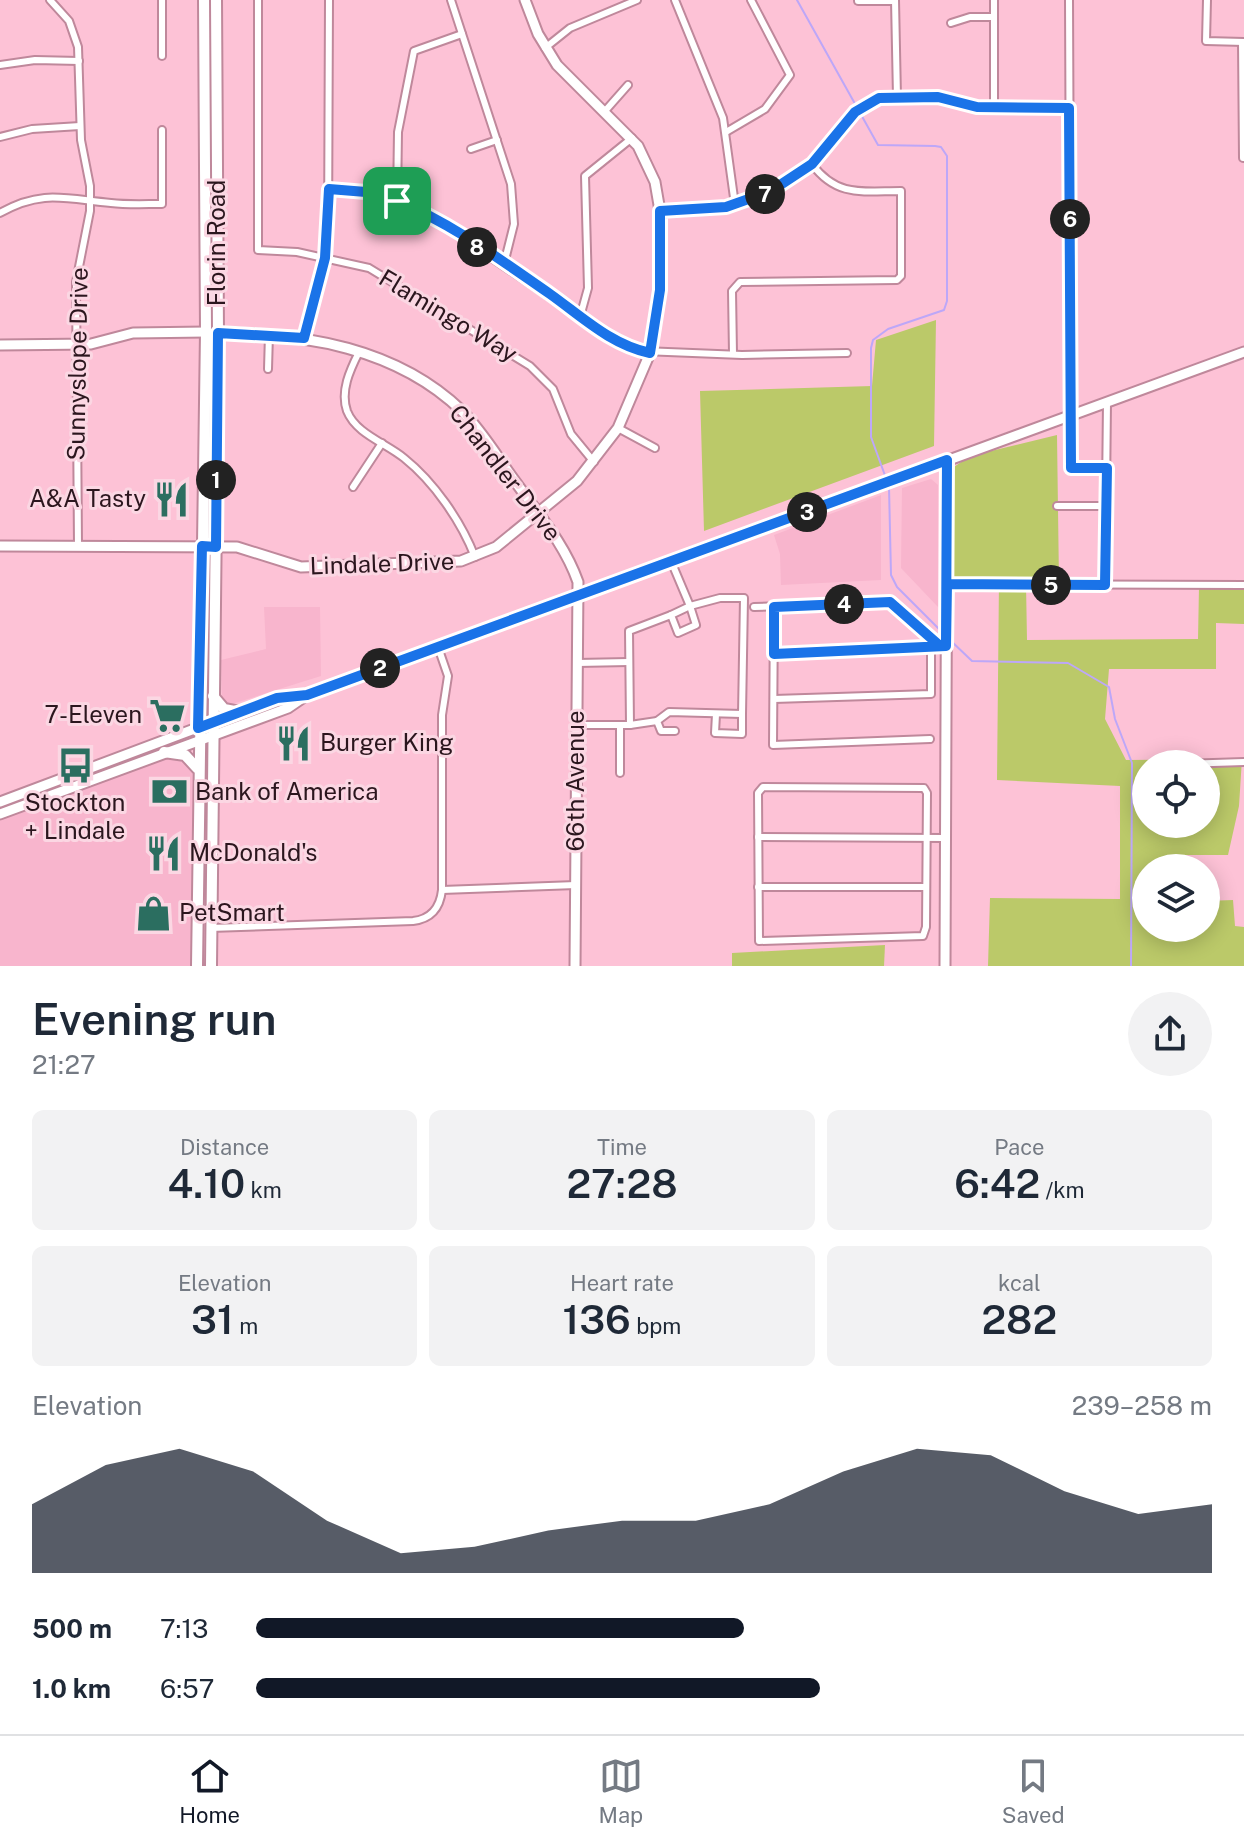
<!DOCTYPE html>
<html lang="en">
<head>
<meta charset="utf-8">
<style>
  body { margin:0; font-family:"Public Sans",sans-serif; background:#f2f2f3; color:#1f2937; height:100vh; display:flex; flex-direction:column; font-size:30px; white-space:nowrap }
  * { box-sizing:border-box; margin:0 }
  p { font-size:26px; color:#747a83 }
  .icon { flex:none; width:44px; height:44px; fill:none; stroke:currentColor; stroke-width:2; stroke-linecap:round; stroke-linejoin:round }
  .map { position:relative; height:966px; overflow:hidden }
  .sheet { display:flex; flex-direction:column; background:#fff; flex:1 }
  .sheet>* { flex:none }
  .tools { position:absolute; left:1132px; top:750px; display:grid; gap:16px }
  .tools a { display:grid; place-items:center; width:88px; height:88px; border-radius:50%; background:#fff; box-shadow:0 4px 20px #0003; font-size:40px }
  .pin { position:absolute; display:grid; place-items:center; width:68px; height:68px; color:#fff; margin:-34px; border-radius:16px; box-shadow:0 4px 12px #0006 }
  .km { position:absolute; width:40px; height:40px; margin:-20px; border-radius:50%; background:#222; color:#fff; font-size:22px; line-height:40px; text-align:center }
  .round { display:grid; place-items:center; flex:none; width:84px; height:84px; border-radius:42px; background:#f2f2f3 }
  .overview { display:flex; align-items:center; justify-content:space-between; height:136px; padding:0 32px }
  h1 { font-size:44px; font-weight:600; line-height:60px }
  .metrics { display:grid; grid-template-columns:repeat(3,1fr); gap:12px; height:136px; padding:8px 32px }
  .metrics div { display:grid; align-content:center; border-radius:12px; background:#f2f2f3; text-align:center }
  .metrics b { font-size:40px; font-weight:600 }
  .metrics small { font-size:22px; font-weight:400 }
  .metrics p { font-size:22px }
  .chart { height:224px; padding:16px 32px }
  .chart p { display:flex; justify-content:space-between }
  .chart svg { width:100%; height:144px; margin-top:8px; fill:#111827; opacity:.7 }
  ul { padding:0 32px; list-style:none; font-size:26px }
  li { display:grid; grid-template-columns:128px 96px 1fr; align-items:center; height:60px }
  li i { height:20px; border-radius:10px; background:#111827 }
  .dock { display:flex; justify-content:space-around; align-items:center; height:112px; border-top:2px solid #e0e1e3; background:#fff; font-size:22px; color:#747a83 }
  .dock a { display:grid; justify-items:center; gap:4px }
  .dock .current { color:#111827 }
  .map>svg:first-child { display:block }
  .built { fill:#f8b5cd }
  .green { fill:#bbc969; fill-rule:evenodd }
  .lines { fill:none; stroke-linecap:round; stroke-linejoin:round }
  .stream { stroke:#bda7f8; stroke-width:2 }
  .street-casing { stroke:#bf889b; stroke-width:10 }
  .secondary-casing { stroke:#bf889b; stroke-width:13 }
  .primary-casing { stroke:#bf889b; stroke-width:14 }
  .street { stroke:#fff; stroke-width:6 }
  .secondary { stroke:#fff; stroke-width:9 }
  .primary { stroke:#fff; stroke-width:10 }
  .route-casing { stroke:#fff; stroke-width:16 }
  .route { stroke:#1a73e8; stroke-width:10 }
  .labels { text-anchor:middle; stroke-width:6; stroke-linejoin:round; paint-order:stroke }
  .street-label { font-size:24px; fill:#2b161e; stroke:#fbd7e3 }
  .poi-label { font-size:24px; fill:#2b161e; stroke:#fbd7e3; text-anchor:start }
</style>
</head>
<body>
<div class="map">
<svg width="1244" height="966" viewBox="0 0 1244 966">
  <rect width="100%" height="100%" fill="#fdc2d6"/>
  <!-- built -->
  <g class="built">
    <polygon points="931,479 938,485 939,608 901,568 902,488"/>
    <polygon points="881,495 881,580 781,585 780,554 774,535"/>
    <polygon points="264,607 320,607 321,676 229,705 222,702 221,660 266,649"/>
    <polygon points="164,752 185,755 197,768 197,966 0,966 0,814"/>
  </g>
  <!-- green -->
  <g class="green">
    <polygon points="936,320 934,446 704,531 700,391 872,386 876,340"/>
    <path d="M1057,435L1059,583L1026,584L1027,640L1198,639L1199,587L1244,589V624L1216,623V669H1109L1105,719L1126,760L1242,759L1239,806L1228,855H1178L1177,868H1146V928H1206V901L1233,900L1235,926L1244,927V966H988L990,898L1120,899V786L997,780L999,580L954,578L951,469L970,456ZM1146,764H1206V824H1146Z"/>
    <polygon points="885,945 884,966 732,966 732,953"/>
  </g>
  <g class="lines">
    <!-- stream -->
    <g class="stream">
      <polyline points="797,0 878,145 935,146 941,147 947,156 947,301 944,310 888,329 873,340 871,348 871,437 887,481"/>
      <polyline points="889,487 891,575 897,587 942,632"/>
      <polyline points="949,639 972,661 1068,663 1109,687 1115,719 1132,763 1131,966"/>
    </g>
    <defs>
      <g id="street">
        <polyline points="50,0 69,21 78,47 81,140 90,186 90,211 76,282 78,546"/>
        <polyline points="258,0 258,250 297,252 369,268 530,366 553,389 571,434 594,462"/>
        <polyline points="451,0 511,184 514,224 504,264"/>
        <polyline points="675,0 723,118 735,205"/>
        <polyline points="895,0 897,97"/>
        <polyline points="994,0 994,108"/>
        <polyline points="1069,0 1071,468 1107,468"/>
        <polyline points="1207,0 1206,41 1244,42"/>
        <polyline points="858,1 895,1"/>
        <polyline points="951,23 970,17 994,17"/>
        <polyline points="1242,42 1243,158"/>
        <polyline points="545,48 570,28 637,0"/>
        <polyline points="162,56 162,0"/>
        <polyline points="0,65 35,60 79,61"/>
        <polyline points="605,111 628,85"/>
        <polyline points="726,132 765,109 790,75 751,0"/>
        <polyline points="0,137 32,129 80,126"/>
        <polyline points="471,149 497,140"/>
        <polyline points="329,189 366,192 428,215 599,330 643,351 742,355 847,353"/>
        <polyline points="397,201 398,132 414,51 462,34"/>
        <polyline points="660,211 726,207 771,191 812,164 855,112 879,98 938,97 977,107 1069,108"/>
        <path d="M0,213C42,189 66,199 111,203C127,205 145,204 162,204V130"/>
        <polyline points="580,317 588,288 585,176 632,138"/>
        <polyline points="304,338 328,240 329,0"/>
        <path d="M359,352C350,370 340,391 347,411C356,434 386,443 404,458C434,482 461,521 475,557"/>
        <path d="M733,354L732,291L740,282L897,280L901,276V191C864,191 837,198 812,164"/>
        <polyline points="268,369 269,334"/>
        <polyline points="618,428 655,448"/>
        <polyline points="353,487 382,443"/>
        <polyline points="1057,506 1106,506"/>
        <polyline points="671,561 690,606 720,598 744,598 742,714 669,712 657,721 661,731 675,731"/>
        <polyline points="947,584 1244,585"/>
        <polyline points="1105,585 1107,402"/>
        <polygon points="690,606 696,625 678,633 671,615"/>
        <polyline points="754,607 890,602 940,646"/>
        <polyline points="774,607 773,745 930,739"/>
        <polyline points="774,654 931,648"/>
        <polyline points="577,663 629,662"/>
        <polyline points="774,699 931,694 931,648"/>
        <polyline points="716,714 715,733 742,734 742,714"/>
        <polyline points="577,725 630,725 629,631 671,615"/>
        <polyline points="620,725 620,773"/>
        <polyline points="630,725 657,721"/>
        <polyline points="1182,764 1244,762"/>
        <polygon points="763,787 924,788 927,793 926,927 923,936 759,941 758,793"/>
        <polyline points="758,837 945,838"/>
        <polyline points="758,887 926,887"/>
        <polyline points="442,890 576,885"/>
        <path d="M210,928L413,921C431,919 440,908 442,890V715L448,676L438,647"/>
      </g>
      <g id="secondary">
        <path d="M218,333C304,333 397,348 462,411C483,432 499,460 517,484C540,516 565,545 578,582L575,966"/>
        <polyline points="0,345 91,344 133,333 206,332"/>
        <polyline points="0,546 237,547 301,567 461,561 496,547 577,481 618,428 650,353 660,290 660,211 655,182 638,146 557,65 538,34 525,0"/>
        <polyline points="0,802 277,698 304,695"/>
        <polyline points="0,814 288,708 307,695 1244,352"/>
        <polyline points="945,966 947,460"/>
      </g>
      <g id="primary">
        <polyline points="213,696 224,709 240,712"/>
        <polyline points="164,752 185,755 197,768"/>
        <polyline points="197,966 206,332 204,0"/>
        <polyline points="211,966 218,333 216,0"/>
      </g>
    </defs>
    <!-- street casing -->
    <use href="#street" class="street-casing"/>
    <!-- secondary casing -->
    <use href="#secondary" class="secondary-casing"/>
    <!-- primary casing -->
    <use href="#primary" class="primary-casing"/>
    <!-- street -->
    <use href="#street" class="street"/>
    <!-- secondary -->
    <use href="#secondary" class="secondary"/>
    <!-- primary -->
    <use href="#primary" class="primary"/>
  </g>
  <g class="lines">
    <defs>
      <path id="route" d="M397,201L366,192L329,189L325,258L304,338L218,333L216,547L202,546L198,728L277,698L307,695L947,460L946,641V646H940L890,602L774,607V654L946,646L947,584L1105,585L1107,468H1071L1069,108L977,107L938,97L879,98L855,112L812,164L771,191L726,207L660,211V290L650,353C611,345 581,316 550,294C502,261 450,222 397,201"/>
    </defs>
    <!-- route casing -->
    <use href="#route" class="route-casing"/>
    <!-- route -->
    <use href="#route" class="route"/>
  </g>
  <!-- icons -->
  <defs>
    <symbol id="restaurant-bare" viewBox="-9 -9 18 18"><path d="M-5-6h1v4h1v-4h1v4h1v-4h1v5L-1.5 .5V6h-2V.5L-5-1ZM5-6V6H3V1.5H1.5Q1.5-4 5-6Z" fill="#2b6e60" stroke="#fbd7e3" stroke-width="2.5" paint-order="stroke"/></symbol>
    <symbol id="supermarket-bare" viewBox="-9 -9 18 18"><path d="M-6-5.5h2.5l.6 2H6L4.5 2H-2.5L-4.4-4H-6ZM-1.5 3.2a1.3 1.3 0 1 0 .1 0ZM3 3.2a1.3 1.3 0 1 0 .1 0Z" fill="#2b6e60" stroke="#fbd7e3" stroke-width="2.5" paint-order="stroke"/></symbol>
    <symbol id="bus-bare" viewBox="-9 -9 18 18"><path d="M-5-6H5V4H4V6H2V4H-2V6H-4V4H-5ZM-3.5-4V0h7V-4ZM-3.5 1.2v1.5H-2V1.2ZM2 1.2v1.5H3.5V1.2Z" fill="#2b6e60" stroke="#fbd7e3" stroke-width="2.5" paint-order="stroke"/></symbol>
    <symbol id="bank-bare" viewBox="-9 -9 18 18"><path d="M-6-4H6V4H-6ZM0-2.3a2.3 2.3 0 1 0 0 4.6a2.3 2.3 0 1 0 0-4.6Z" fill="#2b6e60" stroke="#fbd7e3" stroke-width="2.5" paint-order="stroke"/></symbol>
    <symbol id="shop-bare" viewBox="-9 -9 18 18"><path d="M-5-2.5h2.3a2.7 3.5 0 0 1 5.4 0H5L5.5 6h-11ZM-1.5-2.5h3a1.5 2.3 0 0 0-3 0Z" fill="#2b6e60" stroke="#fbd7e3" stroke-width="2.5" paint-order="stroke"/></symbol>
  </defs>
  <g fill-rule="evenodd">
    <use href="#restaurant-bare" x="146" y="474" width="51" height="51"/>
    <use href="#supermarket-bare" x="142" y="690" width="51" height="51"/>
    <use href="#restaurant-bare" x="268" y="718" width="51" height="51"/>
    <use href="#bus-bare" x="50" y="740" width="51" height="51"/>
    <use href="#bank-bare" x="144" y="766" width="51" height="51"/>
    <use href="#restaurant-bare" x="138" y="828" width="51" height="51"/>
    <use href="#shop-bare" x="128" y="888" width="51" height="51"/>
  </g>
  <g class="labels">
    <!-- street labels -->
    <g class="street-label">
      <text transform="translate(217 243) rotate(-90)" y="8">Florin Road</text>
      <text transform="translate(448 316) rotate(31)" y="8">Flamingo Way</text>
      <text transform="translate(78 364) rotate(-89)" y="8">Sunnyslope Drive</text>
      <text transform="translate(505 473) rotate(52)" y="8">Chandler Drive</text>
      <text transform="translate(382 564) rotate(-2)" y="8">Lindale Drive</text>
      <text transform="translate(576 781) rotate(-90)" y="8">66th Avenue</text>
    </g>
    <!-- poi labels -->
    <g class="poi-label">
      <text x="146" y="507" text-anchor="end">A&amp;A Tasty</text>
      <text x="142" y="723" text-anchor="end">7-Eleven</text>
      <text x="320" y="751">Burger King</text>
      <text x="195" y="800">Bank of America</text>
      <text x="75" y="811" text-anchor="middle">Stockton<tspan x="75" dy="28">+ Lindale</tspan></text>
      <text x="189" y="861">McDonald's</text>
      <text x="179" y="921">PetSmart</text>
    </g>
  </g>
</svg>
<div class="tools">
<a><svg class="icon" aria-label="locate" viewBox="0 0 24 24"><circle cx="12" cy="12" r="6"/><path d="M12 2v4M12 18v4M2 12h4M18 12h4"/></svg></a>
<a><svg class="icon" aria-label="layers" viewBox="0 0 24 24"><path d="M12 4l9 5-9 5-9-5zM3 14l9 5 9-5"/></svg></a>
</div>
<div class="pin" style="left:397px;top:201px;background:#1e9e55"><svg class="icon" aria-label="arrive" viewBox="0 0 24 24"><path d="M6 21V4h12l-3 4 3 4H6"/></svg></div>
<b class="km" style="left:216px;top:480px">1</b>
<b class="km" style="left:380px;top:668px">2</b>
<b class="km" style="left:807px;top:512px">3</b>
<b class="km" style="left:844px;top:604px">4</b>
<b class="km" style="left:1051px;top:585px">5</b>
<b class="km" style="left:1070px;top:219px">6</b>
<b class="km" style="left:765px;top:194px">7</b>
<b class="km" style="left:477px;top:247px">8</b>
</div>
<section class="sheet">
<div class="overview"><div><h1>Evening run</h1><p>21:27</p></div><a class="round"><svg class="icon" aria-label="share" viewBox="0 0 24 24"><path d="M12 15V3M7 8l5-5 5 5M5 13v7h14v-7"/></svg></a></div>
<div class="metrics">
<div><p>Distance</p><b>4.10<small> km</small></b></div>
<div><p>Time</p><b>27:28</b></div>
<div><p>Pace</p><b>6:42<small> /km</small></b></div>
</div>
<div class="metrics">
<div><p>Elevation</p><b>31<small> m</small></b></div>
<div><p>Heart rate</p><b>136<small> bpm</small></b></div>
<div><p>kcal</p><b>282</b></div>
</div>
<div class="chart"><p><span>Elevation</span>239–258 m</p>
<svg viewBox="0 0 160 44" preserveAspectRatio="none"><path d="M0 44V23L10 11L20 6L30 13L40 28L50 38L60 36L70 31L80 28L90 28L100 23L110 13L120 6L130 8L140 19L150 26L160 23V44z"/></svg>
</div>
<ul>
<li><b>500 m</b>7:13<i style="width:51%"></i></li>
<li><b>1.0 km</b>6:57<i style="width:59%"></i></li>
</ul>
</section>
<nav class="dock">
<a class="current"><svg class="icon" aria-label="home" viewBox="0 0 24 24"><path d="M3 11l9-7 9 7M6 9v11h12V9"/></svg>Home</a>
<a><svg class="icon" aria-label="map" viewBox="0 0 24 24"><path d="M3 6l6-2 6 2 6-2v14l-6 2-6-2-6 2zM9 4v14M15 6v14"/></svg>Map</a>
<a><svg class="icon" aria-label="saved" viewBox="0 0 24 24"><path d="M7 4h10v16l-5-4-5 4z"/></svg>Saved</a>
</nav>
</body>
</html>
